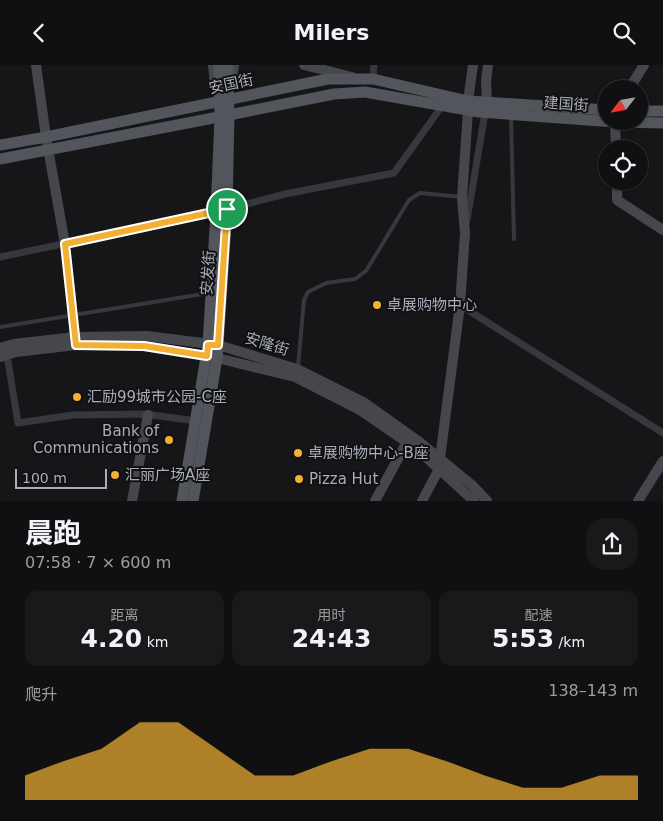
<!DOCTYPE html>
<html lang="zh">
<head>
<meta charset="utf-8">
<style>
  body { margin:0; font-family:"DejaVu Sans","Noto Sans SC",sans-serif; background:#19191b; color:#f1f3f6; height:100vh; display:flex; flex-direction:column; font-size:19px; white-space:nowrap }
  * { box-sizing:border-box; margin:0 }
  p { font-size:16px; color:#9c9d9f }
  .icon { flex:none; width:28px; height:28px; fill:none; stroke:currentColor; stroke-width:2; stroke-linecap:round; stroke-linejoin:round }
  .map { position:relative; height:436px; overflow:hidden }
  .sheet { display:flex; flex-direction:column; background:#101012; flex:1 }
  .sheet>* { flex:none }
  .needle { width:32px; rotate:239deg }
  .controls { position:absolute; left:598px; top:15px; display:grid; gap:10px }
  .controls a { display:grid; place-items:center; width:50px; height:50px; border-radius:50%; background:#101012; box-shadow:0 1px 4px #0004,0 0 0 1px #303032; font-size:25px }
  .scale { position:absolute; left:15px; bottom:12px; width:92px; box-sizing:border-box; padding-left:5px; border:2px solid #a8adb8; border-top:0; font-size:14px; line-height:18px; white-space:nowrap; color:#a8adb8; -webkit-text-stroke:4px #111113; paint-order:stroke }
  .pin { position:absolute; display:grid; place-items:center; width:42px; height:42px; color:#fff; margin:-21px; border:2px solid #fff; border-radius:50%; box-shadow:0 1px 5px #0007 }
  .round { display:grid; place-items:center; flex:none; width:52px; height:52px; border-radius:20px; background:#19191b }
  .summary { display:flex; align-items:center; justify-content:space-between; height:85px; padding:0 25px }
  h1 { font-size:28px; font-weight:700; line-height:38px }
  .stats { display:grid; grid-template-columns:repeat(3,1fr); gap:8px; height:85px; padding:5px 25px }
  .stats div { display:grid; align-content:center; border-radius:12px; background:#19191b; text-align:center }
  .stats b { font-size:25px; font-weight:700 }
  .stats small { font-size:14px; font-weight:400 }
  .stats p { font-size:14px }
  .chart { height:140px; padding:10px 25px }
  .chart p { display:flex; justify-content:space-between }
  .chart svg { width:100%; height:90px; margin-top:5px; fill:#f2b134; opacity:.7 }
  header { display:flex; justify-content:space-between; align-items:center; height:65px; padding:0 25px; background:#101012; font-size:22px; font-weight:700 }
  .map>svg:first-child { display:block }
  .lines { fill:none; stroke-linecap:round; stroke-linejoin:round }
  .lane { stroke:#37383d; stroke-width:4 }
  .street { stroke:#37383d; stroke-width:7 }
  .secondary { stroke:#45474d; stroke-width:10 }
  .primary { stroke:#53555c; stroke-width:11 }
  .route-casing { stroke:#fff; stroke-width:10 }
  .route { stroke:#f2b134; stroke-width:6 }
  .poi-dot { fill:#f2b134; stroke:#111113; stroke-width:2 }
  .labels { text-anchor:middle; stroke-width:4; stroke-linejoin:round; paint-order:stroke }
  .street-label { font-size:15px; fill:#a8adb8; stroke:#111113 }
  .poi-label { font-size:15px; fill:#a8adb8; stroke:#111113; text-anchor:start }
</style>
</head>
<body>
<header><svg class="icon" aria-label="back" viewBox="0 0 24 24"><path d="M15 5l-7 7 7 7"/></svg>Milers<svg class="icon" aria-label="search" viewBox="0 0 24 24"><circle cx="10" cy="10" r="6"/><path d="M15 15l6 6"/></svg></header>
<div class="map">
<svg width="663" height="436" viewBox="0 0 663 436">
  <rect width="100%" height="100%" fill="#161618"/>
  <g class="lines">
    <!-- lane -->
    <g class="lane">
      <polyline points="511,52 514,174"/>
      <polyline points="0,262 209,228"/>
      <polyline points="298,302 304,235 308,227 326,218 355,214 366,206 409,135 420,128 462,132"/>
    </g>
    <!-- street -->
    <g class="street">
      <polyline points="373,14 374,0"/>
      <polyline points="467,155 485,48"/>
      <polyline points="0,192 216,147 285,129 394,108 442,41"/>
      <polyline points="460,240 663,368"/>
      <polyline points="7,290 18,358 73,350 145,349 196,356"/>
    </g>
    <!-- secondary -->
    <g class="secondary">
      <polyline points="36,0 46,72 65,179 76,279"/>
      <polyline points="213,0 215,19"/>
      <polyline points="304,0 352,12"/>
      <polyline points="232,17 234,0"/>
      <polyline points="629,24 644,0"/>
      <polyline points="468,36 473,0"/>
      <polyline points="487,37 486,16 488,0"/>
      <polyline points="615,56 616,84"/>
      <polyline points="617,116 617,135 663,165"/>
      <polyline points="0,283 14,279 75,272 147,271 218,280 297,304 365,338 421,378 472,420 487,436"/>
      <polyline points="0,292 16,287 76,280 144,281 217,293 295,312 360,345 417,384 474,436"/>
      <polyline points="440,393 460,240 465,168 462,132 468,46"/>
      <polyline points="132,436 148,350"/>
      <polyline points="375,436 407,377"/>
      <polyline points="422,436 439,404"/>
      <polyline points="638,436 663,396"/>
    </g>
    <!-- primary -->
    <g class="primary">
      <polyline points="639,46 663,46"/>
      <polyline points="0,80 46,72 328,14 373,14 468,36 606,45"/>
      <polyline points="0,94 229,50 334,29 365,27 479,47 615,57 663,58"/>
      <polyline points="182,436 208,280 216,147 220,52 219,0"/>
      <polyline points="193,436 217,293 219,267 227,144 229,50 228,0"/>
    </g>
  </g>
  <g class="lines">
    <defs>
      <polygon id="route" points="227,144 218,280 208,280 207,291 144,281 76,280 65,179"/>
    </defs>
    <!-- route casing -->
    <use href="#route" class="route-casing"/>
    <!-- route -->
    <use href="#route" class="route"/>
  </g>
  <!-- markers -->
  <g class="poi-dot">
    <circle cx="377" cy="240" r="5"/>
    <circle cx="77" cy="332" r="5"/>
    <circle cx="169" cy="375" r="5"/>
    <circle cx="298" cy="388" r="5"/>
    <circle cx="115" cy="410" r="5"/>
    <circle cx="299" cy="414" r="5"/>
  </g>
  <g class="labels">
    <!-- street labels -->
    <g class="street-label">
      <text transform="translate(231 19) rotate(-12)" y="5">安国街</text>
      <text transform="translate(566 39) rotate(4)" y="5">建国街</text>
      <text transform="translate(208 208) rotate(-86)" y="5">安发街</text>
      <text transform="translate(267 279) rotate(17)" y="5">安隆街</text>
    </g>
    <!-- poi labels -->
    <g class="poi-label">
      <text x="387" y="245">卓展购物中心</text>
      <text x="87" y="337">汇励99城市公园-C座</text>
      <text x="159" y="371" text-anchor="end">Bank of<tspan x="159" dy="17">Communications</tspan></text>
      <text x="308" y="393">卓展购物中心-B座</text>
      <text x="125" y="415">汇丽广场A座</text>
      <text x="309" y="419">Pizza Hut</text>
    </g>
  </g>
</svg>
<div class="controls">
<a><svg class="needle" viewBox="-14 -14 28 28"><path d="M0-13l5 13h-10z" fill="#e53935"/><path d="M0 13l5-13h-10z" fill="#9c9d9f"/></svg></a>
<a><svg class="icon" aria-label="locate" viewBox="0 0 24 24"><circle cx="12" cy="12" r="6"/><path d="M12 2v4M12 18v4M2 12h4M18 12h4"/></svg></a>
</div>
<div class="scale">100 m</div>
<div class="pin" style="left:227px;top:144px;background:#1e9e55"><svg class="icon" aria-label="arrive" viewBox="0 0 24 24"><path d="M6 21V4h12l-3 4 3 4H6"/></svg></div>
</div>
<section class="sheet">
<div class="summary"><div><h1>晨跑</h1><p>07:58 · 7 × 600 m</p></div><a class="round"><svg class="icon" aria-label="share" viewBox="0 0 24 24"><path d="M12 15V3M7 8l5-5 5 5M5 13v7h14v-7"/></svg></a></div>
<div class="stats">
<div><p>距离</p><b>4.20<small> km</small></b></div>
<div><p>用时</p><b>24:43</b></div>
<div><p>配速</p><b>5:53<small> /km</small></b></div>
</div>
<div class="chart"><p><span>爬升</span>138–143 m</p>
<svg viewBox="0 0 160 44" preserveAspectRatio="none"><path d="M0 44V32L10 25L20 19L30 6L40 6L50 19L60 32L70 32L80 25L90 19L100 19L110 25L120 32L130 38L140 38L150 32L160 32V44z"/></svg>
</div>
</section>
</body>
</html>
